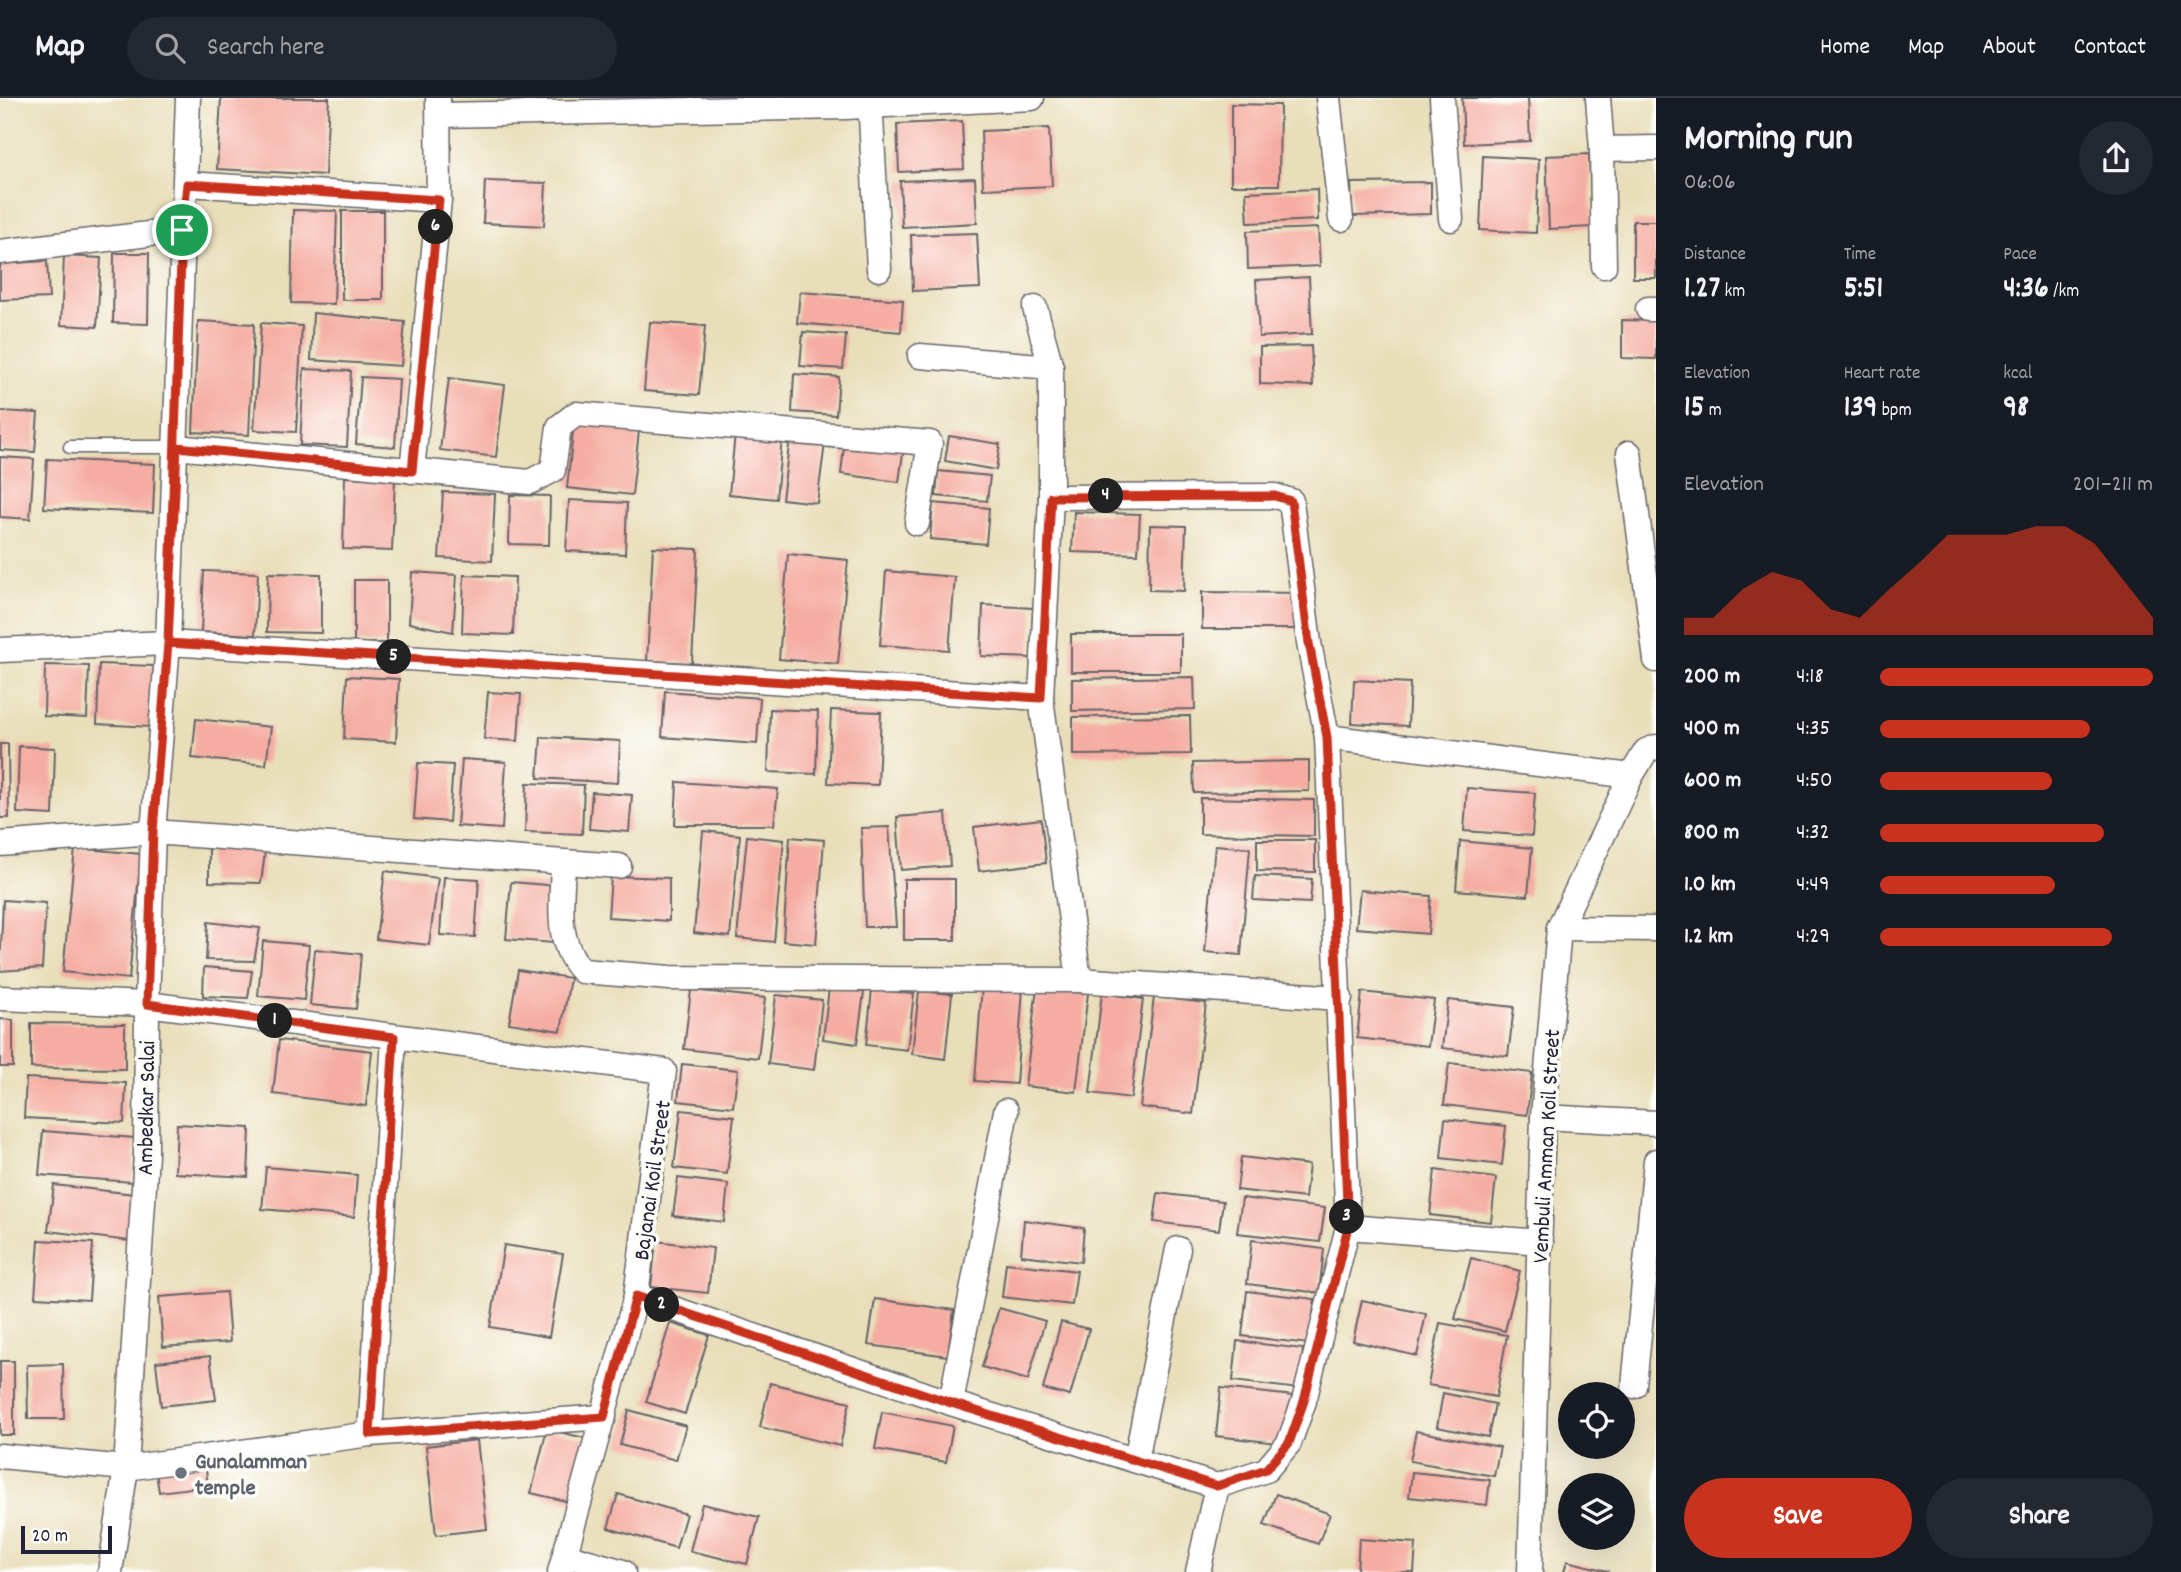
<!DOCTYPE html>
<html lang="en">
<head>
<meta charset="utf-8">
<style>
  body { margin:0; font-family:Dekko,sans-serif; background:#242831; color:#f1f3f6; height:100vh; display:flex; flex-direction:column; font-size:26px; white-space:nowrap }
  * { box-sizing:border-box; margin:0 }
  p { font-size:23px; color:#9ea1a6 }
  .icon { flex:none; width:38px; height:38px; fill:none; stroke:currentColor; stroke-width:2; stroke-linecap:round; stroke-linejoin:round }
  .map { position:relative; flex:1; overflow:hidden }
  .side { display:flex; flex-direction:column; background:#171b24; width:525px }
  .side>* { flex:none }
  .controls { position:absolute; left:1558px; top:1284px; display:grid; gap:14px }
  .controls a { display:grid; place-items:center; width:77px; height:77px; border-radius:50%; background:#171b24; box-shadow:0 7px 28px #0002; font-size:35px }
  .scale { position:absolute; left:21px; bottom:18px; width:91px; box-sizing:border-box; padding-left:7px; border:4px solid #22223b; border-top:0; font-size:19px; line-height:24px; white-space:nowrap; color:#22223b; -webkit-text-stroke:5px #fdfcf7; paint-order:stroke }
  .pin { position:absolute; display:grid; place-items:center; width:60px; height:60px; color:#fff; margin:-30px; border:4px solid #fff; border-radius:50%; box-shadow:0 2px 7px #0007 }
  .km { position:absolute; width:35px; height:35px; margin:-18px; border-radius:50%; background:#222; color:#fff; font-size:19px; line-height:35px; text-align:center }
  .round { display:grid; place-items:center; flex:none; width:74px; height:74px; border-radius:37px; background:#242831 }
  .head { display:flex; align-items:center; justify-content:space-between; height:119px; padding:0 28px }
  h1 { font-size:38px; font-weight:700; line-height:52px }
  .metrics { display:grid; grid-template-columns:repeat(3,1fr); gap:10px; height:119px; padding:7px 28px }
  .metrics div { display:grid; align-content:center }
  .metrics b { font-size:30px; font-weight:700 }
  .metrics small { font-size:19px; font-weight:400 }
  .metrics p { font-size:19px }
  .chart { height:196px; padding:14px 28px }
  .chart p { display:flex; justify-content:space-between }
  .chart svg { width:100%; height:126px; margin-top:7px; fill:#c8321e; opacity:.7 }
  .primary-button { display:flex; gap:14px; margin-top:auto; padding:14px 28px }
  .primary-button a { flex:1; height:80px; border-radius:42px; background:#c8321e; color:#fff; font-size:28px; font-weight:700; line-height:80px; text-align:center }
  .primary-button a+a { background:#242831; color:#f1f3f6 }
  ul { padding:0 28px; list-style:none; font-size:23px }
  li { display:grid; grid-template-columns:112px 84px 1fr; align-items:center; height:52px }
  li i { height:18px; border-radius:9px; background:#c8321e }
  header { display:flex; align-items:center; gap:42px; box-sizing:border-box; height:98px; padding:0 35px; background:#171b24; border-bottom:2px solid #363941 }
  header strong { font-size:33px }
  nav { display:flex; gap:38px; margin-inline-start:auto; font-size:24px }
  .search { width:490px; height:63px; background:#242831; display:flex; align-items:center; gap:18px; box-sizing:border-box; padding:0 24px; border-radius:38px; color:#9ea1a6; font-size:26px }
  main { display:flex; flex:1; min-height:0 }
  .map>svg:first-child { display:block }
  .building { fill:#f5ada3 }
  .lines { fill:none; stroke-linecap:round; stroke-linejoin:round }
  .lane-casing { stroke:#676467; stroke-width:15 }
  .street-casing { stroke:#676467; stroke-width:27 }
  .lane { stroke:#fff; stroke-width:12 }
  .street { stroke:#fff; stroke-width:24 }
  .route-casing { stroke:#fff; stroke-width:14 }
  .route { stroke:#c8321e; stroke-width:9 }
  .worship-dot { fill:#6b7280; stroke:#fdfcf7; stroke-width:2.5 }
  .labels { text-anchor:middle; stroke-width:7; stroke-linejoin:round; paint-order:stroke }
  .street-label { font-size:23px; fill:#22223b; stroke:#fdfcf7 }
  .worship-label { font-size:23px; font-weight:bold; fill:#5b616d; stroke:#fdfcf7; text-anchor:start }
</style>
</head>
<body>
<header>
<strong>Map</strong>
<div class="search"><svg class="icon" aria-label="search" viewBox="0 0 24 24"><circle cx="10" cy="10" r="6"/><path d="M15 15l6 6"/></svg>Search here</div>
<nav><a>Home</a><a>Map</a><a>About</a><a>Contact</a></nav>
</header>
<main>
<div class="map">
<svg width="1656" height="1474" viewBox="0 0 1656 1474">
  <rect width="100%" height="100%" fill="#fdfcf7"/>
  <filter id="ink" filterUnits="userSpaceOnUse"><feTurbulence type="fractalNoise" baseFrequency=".0143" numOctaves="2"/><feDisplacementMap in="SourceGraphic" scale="14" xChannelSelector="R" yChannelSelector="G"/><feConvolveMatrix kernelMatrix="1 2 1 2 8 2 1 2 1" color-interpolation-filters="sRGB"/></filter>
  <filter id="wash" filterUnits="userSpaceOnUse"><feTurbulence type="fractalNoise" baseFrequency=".00686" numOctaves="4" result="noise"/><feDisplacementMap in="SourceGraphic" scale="28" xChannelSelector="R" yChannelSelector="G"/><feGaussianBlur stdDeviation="1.57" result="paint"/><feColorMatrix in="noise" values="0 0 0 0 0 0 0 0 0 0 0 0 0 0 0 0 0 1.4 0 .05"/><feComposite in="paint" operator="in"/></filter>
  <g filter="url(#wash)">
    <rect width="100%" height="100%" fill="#e8deb9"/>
    <g id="blocks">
      <!-- building -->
      <g class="building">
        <polygon points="221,0 329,0 325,77 217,71"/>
        <polygon points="1462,0 1528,0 1530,43 1464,46"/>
        <polygon points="1231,6 1280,7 1279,87 1231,87"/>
        <polygon points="962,23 964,71 899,74 897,26"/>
        <polygon points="1049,30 1052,88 983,91 981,33"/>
        <polygon points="1589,56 1592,129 1549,131 1546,58"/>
        <polygon points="1483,58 1539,61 1536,135 1480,132"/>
        <polygon points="975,80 977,125 902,129 900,83"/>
        <polygon points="485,83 546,85 544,128 483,125"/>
        <polygon points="1431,84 1431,116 1352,118 1351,85"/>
        <polygon points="1317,91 1318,122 1248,125 1246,94"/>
        <polygon points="293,112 337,113 334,206 291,205"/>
        <rect x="342" y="113" width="41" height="89"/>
        <rect x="1633" y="123" width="23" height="57"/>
        <polygon points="1318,130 1320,168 1248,171 1247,133"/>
        <polygon points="977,135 980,190 913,193 911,137"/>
        <polygon points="114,155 149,155 148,226 113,225"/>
        <polygon points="64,158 101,160 97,229 61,227"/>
        <polygon points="47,163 49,200 0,202 0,166"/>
        <polygon points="1309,179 1312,236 1259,239 1256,182"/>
        <polygon points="800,194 903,202 901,234 797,225"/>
        <polygon points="313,215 405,224 401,268 311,262"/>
        <polygon points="1622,222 1656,223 1656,261 1622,260"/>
        <polygon points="198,223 254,226 249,337 193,334"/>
        <polygon points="650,224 705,228 699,297 644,293"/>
        <polygon points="261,225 302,228 296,334 254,332"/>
        <polygon points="803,234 846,237 843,271 800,268"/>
        <polygon points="1311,248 1313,288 1260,286 1260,249"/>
        <polygon points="304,271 351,273 347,349 300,347"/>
        <polygon points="794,276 839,279 836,317 792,314"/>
        <polygon points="361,279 399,281 395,349 356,346"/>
        <polygon points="449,280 505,287 496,359 440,352"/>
        <polygon points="0,313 38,315 35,354 0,352"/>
        <polygon points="574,325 639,332 632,397 567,390"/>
        <polygon points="735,336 782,341 776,401 729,396"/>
        <polygon points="949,338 1000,346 996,372 945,363"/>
        <polygon points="790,340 825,345 817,405 782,401"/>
        <polygon points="845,340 904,348 899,384 841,376"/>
        <polygon points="0,359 34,361 30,421 0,419"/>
        <polygon points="47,361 155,366 153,415 44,410"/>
        <polygon points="938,373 990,378 987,403 936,398"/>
        <polygon points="345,379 395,381 392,453 343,451"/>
        <polygon points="443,394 495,396 492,463 439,460"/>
        <polygon points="510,397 550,398 549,447 509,446"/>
        <polygon points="569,402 627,405 625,456 566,453"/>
        <polygon points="933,405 989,410 986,446 930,441"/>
        <polygon points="1074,414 1140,416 1138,456 1072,454"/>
        <polygon points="1150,427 1186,428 1184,493 1149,492"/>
        <polygon points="653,449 698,451 692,565 647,563"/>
        <polygon points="788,456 848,462 838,566 779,561"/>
        <polygon points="204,473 258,475 255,537 201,534"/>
        <polygon points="886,473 955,479 949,552 880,547"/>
        <polygon points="412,474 457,477 453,534 409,525"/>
        <polygon points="268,475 321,476 321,535 267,534"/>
        <polygon points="464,477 515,479 513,537 462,535"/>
        <rect x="354" y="482" width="33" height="63"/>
        <polygon points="1202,494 1302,495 1302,531 1202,531"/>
        <polygon points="983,507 1033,510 1031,560 981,558"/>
        <rect x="1071" y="536" width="110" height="38"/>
        <polygon points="99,566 154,568 151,629 97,626"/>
        <polygon points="45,567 89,568 87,620 44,618"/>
        <polygon points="347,578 399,581 396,644 344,641"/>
        <polygon points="1194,579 1195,611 1072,613 1072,581"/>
        <polygon points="1354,582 1410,585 1408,628 1352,625"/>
        <polygon points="665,593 760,600 757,646 662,639"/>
        <polygon points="488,594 521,596 518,643 484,641"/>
        <polygon points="770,611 818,613 816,676 768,674"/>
        <polygon points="831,612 881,614 878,687 828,685"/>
        <polygon points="1190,618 1191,656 1073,657 1073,619"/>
        <polygon points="196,621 271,629 266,667 192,660"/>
        <polygon points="541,639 620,643 618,685 538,680"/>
        <polygon points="0,646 8,646 9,720 0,720"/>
        <polygon points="19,648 55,650 53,717 17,715"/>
        <polygon points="462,661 506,664 502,731 457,728"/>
        <polygon points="1309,663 1309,693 1194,695 1193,665"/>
        <polygon points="418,665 453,667 449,724 414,721"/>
        <polygon points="677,684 778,691 774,727 675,727"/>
        <polygon points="527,685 584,687 582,736 525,734"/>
        <polygon points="1467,690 1535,695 1532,738 1464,733"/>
        <polygon points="592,694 632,697 629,734 589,731"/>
        <polygon points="1200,700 1314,702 1314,738 1200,736"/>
        <polygon points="946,715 950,768 901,772 897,719"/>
        <polygon points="1041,721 1046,765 979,773 974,729"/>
        <polygon points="889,729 896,829 865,829 861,730"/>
        <polygon points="703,733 740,737 730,839 694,835"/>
        <polygon points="747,738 784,742 774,844 737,840"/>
        <polygon points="790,739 824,742 816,846 783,843"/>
        <polygon points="1257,742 1315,742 1315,774 1257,773"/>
        <polygon points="1460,743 1532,750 1528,798 1456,792"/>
        <polygon points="1215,747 1250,750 1241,857 1205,854"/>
        <polygon points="209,749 265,754 261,785 209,784"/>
        <polygon points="75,750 141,756 129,881 63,874"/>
        <polygon points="385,773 438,780 429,847 376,841"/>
        <polygon points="611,778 669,780 669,823 608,819"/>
        <polygon points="1255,778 1312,781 1310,805 1253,802"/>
        <polygon points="444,779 479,781 475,839 440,837"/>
        <rect x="904" y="781" width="51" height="61"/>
        <polygon points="511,784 558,788 553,845 506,841"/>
        <polygon points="1360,792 1431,798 1428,836 1356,830"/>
        <polygon points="3,802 46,805 42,870 0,873"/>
        <polygon points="208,824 260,830 254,863 206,862"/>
        <polygon points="263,843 309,847 304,902 258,898"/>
        <polygon points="315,851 361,856 356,911 310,907"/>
        <polygon points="204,869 252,873 248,900 203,898"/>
        <polygon points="518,872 570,880 561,933 509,925"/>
        <polygon points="982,887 1023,890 1016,986 975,983"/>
        <polygon points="1037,889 1088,895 1076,994 1025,988"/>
        <polygon points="829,890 864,894 857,946 823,941"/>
        <polygon points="872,891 914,896 907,952 866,947"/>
        <polygon points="691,892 765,900 758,960 684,951"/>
        <polygon points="919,893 952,896 945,961 912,956"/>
        <polygon points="1362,894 1434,902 1428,948 1357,940"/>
        <polygon points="1102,895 1143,901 1131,1000 1090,995"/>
        <polygon points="776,897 822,902 814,972 768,966"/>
        <polygon points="1154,899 1206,905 1193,1016 1140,1009"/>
        <polygon points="1448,902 1514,909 1508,958 1442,950"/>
        <polygon points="0,921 13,922 13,969 0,969"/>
        <polygon points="31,925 125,926 125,971 31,970"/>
        <polygon points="279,942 372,953 366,1008 273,996"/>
        <polygon points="1449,965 1532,975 1527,1017 1444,1007"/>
        <polygon points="682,966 738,972 733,1009 678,1003"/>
        <polygon points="26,980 126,985 124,1025 24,1020"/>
        <polygon points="681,1012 734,1018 727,1076 674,1070"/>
        <polygon points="1445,1021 1506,1028 1502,1067 1441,1060"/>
        <polygon points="177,1026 250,1030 248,1079 175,1075"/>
        <polygon points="43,1033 135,1040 132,1084 39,1077"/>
        <polygon points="1241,1059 1309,1067 1305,1100 1237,1092"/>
        <polygon points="266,1069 357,1077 354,1119 262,1111"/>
        <polygon points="1435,1072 1496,1080 1491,1124 1430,1117"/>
        <polygon points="678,1080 728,1086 724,1124 673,1118"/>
        <polygon points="54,1087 134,1096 129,1143 48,1133"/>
        <polygon points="1158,1095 1223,1103 1219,1132 1154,1124"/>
        <polygon points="1242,1100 1325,1110 1320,1144 1237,1135"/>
        <polygon points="1024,1122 1084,1130 1081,1164 1021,1157"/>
        <polygon points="39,1142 93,1145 89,1202 35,1199"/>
        <polygon points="1252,1142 1324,1151 1319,1195 1247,1186"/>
        <polygon points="656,1143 713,1150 708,1195 651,1189"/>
        <polygon points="504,1147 563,1156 549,1239 490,1229"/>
        <polygon points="1471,1160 1520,1173 1505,1233 1455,1221"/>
        <polygon points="1006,1165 1077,1173 1072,1207 1002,1199"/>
        <polygon points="1247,1193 1315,1201 1309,1246 1242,1238"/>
        <polygon points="226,1194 230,1244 163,1249 159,1199"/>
        <polygon points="875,1201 954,1212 948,1258 868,1247"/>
        <polygon points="1362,1202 1426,1216 1417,1258 1353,1243"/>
        <polygon points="999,1210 1045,1223 1028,1282 982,1269"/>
        <polygon points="1061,1224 1089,1231 1070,1298 1043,1291"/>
        <polygon points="670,1225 709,1237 685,1316 646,1304"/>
        <polygon points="1440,1225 1507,1237 1496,1299 1428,1287"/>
        <polygon points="1237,1243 1303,1251 1299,1291 1233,1283"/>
        <polygon points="210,1258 216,1302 161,1308 156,1264"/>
        <rect x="0" y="1263" width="14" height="74"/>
        <polygon points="63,1266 64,1321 28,1321 27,1267"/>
        <polygon points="770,1285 850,1304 840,1348 760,1329"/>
        <polygon points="1221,1290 1293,1298 1287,1346 1216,1338"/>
        <polygon points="1443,1295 1495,1306 1488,1339 1437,1329"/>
        <polygon points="629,1312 686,1328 676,1362 620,1347"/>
        <polygon points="882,1314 953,1328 946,1364 875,1351"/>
        <polygon points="547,1331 589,1341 574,1405 531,1395"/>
        <polygon points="1416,1333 1500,1349 1494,1378 1410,1363"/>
        <polygon points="477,1342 487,1431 436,1437 426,1348"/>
        <polygon points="204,1355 208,1388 159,1394 154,1361"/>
        <polygon points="1412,1374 1490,1382 1487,1407 1409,1399"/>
        <polygon points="618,1396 686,1416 676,1450 608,1430"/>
        <polygon points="1276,1396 1330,1416 1318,1446 1264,1427"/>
        <polygon points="702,1406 759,1419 747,1466 690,1453"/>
        <polygon points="1359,1441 1416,1445 1414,1474 1357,1474"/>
        <polygon points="1567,1463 1608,1473 1607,1474 1564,1474"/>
      </g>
    </g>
  </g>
  <g filter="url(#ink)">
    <use href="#blocks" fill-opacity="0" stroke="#676467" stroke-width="2"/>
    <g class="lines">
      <defs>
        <polyline id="lane" points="70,349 176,349"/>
        <g id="street">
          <polyline points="870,0 879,171"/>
          <polyline points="1328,0 1341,121"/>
          <polyline points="1442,0 1451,121"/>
          <polyline points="1598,0 1602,51 1604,168"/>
          <polyline points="440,17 845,9 1032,0"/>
          <polyline points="1602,51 1656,50"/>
          <polyline points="187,86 439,102 438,0"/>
          <polyline points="0,154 182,132"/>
          <polyline points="1035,210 1051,269"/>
          <polyline points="1648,211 1656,211"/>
          <polyline points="920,258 1051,269 1051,399 1041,600 1079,882"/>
          <polyline points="176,349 530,384 553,372 559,329 576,316 930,345 917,425"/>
          <polyline points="1629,355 1656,562"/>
          <polyline points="412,373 439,102"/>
          <polyline points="1051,399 1275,398 1291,403 1309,545 1327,639 1631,678"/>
          <polyline points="0,552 168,545 1041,600"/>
          <polyline points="0,746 153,734 619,768"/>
          <path d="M563,765C562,804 554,843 582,873L670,880L1079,882L1340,900"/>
          <polyline points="1559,830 1656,831"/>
          <polyline points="0,900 147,906 664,973 636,1198 560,1474"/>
          <polyline points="1543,1019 1656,1025"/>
          <polyline points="1348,1129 1541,1144"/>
          <polyline points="636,1198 951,1305 1217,1388"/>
          <polyline points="1634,1288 1656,1063"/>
          <polyline points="951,1305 1006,1013"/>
          <polyline points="370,1336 394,939"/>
          <polyline points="0,1358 126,1370 370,1336 604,1319"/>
          <polyline points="1136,1362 1178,1151"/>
          <polyline points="565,1457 623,1474"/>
          <polyline points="110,1474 126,1370 146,1057 147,906 153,734 168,545 188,0"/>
          <polyline points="1198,1474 1217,1388 1266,1372 1289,1345 1304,1303 1348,1129 1327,639"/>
          <polyline points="1530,1474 1543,1019 1559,830 1631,678 1646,653 1656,649"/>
        </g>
      </defs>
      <!-- lane casing -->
      <use href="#lane" class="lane-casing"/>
      <!-- street casing -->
      <use href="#street" class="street-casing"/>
      <!-- lane -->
      <use href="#lane" class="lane"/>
      <!-- street -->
      <use href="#street" class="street"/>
    </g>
  </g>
  <g class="lines" filter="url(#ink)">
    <defs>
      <polyline id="route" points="182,132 168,545 153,734 147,906 394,939 370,1336 604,1319 636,1198 951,1305 1217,1388 1266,1371 1289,1345 1304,1303 1348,1129 1327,639 1309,545 1291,403 1275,398 1051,399 1041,600 168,545 177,349 412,373 439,102 187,86 182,132"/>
    </defs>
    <!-- route casing -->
    <use href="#route" class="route-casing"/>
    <!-- route -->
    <use href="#route" class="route"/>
  </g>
  <!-- markers -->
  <circle class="worship-dot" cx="181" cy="1375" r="7"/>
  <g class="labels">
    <!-- street labels -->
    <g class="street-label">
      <text transform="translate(145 1010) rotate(-89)" y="8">Ambedkar Salai</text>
      <text transform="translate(1545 1048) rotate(-87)" y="8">Vembuli Amman Koil Street</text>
      <text transform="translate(651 1082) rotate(-82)" y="8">Bajanai Koil Street</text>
    </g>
    <!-- worship labels -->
    <g class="worship-label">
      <text x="195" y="1370">Gunalamman<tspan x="195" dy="26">temple</tspan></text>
    </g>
  </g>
</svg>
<div class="controls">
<a><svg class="icon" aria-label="locate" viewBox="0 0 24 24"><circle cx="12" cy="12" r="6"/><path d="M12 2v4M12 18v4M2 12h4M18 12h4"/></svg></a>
<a><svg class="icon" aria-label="layers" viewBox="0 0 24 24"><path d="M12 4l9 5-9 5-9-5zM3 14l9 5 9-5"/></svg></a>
</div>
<div class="scale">20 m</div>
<div class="pin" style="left:182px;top:132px;background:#1e9e55"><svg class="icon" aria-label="arrive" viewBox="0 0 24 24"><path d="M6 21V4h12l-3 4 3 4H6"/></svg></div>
<b class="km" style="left:275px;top:923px">1</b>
<b class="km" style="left:662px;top:1207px">2</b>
<b class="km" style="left:1347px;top:1119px">3</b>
<b class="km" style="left:1106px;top:398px">4</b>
<b class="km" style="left:394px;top:559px">5</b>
<b class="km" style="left:436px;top:129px">6</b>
</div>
<section class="side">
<div class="head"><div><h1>Morning run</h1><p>06:06</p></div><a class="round"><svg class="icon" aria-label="share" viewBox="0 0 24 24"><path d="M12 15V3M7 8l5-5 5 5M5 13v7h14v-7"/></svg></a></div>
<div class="metrics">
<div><p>Distance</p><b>1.27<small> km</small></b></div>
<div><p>Time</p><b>5:51</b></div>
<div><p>Pace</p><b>4:36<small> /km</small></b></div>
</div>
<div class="metrics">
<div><p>Elevation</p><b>15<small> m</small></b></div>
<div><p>Heart rate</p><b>139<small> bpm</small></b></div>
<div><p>kcal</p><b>98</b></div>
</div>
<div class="chart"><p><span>Elevation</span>201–211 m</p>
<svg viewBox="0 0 160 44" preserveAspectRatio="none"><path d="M0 44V38L10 38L20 28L30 22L40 25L50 35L60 38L70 28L80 19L90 9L100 9L110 9L120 6L130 6L140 12L150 25L160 38V44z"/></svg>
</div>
<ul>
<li><b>200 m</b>4:18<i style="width:100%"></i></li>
<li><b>400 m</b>4:35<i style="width:77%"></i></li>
<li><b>600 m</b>4:50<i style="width:63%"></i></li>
<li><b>800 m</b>4:32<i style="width:82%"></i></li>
<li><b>1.0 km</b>4:49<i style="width:64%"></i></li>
<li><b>1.2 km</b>4:29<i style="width:85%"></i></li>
</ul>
<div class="primary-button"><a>Save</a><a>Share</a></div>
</section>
</main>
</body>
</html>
